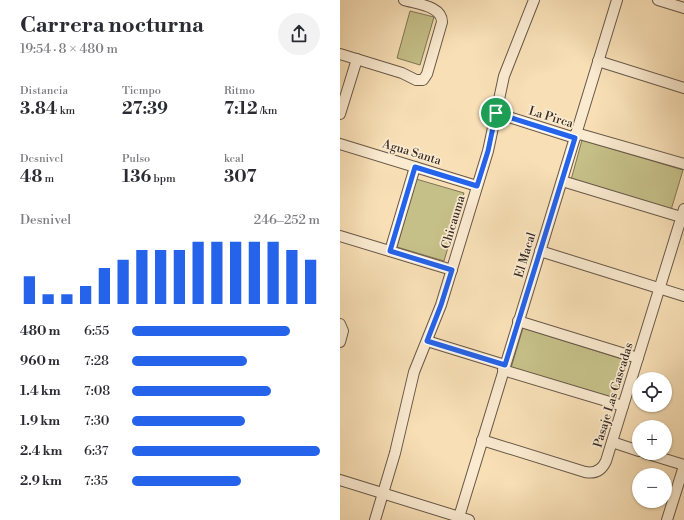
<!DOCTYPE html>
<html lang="es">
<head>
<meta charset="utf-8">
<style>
  body { margin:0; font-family:"Libre Bodoni",serif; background:#f2f2f3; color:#2b2b33; height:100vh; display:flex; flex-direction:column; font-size:15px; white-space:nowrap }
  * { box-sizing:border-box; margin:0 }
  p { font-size:13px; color:#7c7c81 }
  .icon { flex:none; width:22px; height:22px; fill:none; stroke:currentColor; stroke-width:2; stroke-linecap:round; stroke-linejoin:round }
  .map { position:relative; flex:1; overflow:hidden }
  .side { display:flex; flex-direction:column; background:#fff; width:340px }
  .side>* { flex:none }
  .fabs { position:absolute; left:292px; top:372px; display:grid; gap:8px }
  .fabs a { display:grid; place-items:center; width:40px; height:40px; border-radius:50%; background:#fff; box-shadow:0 1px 3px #0004; font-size:20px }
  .pin { position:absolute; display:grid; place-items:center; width:34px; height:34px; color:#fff; margin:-17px; border:2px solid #fff; border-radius:50%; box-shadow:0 1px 4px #0007 }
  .round { display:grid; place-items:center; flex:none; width:42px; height:42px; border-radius:21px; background:#f2f2f3 }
  .head { display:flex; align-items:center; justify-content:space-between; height:68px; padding:0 20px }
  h1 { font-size:22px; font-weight:700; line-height:30px }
  .metrics { display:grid; grid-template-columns:repeat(3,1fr); gap:6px; height:68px; padding:4px 20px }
  .metrics div { display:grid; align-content:center }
  .metrics b { font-size:17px; font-weight:700 }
  .metrics small { font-size:11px; font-weight:400 }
  .metrics p { font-size:11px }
  .chart { height:112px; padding:8px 20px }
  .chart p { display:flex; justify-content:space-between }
  .chart svg { width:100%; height:72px; margin-top:4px; stroke:#2563eb; stroke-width:6 }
  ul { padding:0 20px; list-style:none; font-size:13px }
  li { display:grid; grid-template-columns:64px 48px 1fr; align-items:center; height:30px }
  li i { height:10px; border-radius:5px; background:#2563eb }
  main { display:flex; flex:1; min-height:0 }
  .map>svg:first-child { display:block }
  .green { fill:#c5bf88; stroke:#7e7556 }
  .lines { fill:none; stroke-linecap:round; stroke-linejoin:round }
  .minor-casing { stroke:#675848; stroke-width:12 }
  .minor { stroke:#faead0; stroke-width:10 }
  .route-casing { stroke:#fff; stroke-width:8 }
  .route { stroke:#2563eb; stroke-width:5 }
  .labels { text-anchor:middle; stroke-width:3.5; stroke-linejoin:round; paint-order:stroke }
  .street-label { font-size:12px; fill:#372b23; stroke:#faead0 }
</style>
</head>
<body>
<main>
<section class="side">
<div class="head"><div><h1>Carrera nocturna</h1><p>19:54 · 8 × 480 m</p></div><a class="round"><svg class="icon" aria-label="share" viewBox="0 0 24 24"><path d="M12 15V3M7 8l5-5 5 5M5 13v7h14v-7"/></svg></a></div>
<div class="metrics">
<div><p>Distancia</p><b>3.84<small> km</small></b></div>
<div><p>Tiempo</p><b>27:39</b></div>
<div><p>Ritmo</p><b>7:12<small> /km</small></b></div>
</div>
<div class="metrics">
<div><p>Desnivel</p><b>48<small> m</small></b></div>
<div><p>Pulso</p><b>136<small> bpm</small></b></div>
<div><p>kcal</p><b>307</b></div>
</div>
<div class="chart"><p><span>Desnivel</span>246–252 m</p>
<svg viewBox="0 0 160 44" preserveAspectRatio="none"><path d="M5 44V27M15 44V38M25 44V38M35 44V33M45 44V22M55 44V17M65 44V11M75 44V11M85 44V11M95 44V6M105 44V6M115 44V6M125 44V6M135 44V6M145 44V11M155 44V17"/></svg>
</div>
<ul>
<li><b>480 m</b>6:55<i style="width:84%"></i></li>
<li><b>960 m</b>7:28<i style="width:61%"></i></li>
<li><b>1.4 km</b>7:08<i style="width:74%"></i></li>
<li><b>1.9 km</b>7:30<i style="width:60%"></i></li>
<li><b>2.4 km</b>6:37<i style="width:100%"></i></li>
<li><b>2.9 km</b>7:35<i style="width:58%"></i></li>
</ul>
</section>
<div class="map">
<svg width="344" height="520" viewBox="0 0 344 520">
  <rect width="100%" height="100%" fill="#f8dfb6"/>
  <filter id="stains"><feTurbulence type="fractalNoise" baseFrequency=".005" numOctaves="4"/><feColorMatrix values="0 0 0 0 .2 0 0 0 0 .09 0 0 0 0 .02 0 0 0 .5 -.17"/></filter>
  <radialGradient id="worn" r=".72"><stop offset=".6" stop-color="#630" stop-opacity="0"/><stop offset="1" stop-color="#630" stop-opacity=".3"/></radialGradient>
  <!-- green -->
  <g class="green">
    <polygon points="70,11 94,17 80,65 57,58"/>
    <polygon points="242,140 343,170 331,210 231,180"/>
    <polygon points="76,179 124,193 104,261 57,247"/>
    <polygon points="183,328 285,360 274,398 171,368"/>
  </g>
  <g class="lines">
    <defs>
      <g id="minor">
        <polyline points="318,0 344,8"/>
        <path d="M0,54L62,73L76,80H83L87,74L102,22C102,6 77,4 64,0"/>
        <polyline points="258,61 344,88"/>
        <polyline points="156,113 235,138"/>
        <polyline points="0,114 17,59"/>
        <polyline points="236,133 344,164"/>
        <polyline points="0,144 137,186"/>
        <polyline points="222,181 341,217"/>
        <polyline points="0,236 112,270"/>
        <polyline points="50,251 75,167"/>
        <polyline points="200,251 344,296"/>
        <polyline points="178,321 298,358"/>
        <polyline points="0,324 3,331 0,342"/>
        <polyline points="87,341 165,365"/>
        <polyline points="163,370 283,406"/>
        <path d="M142,440L245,472C255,474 262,470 266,461L344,209"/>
        <polyline points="272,442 299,451"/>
        <polyline points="305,453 344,465"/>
        <polyline points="0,480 129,520"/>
        <polyline points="119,517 277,0"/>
        <polyline points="35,520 55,453 74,372 101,305 148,151 164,76 194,0"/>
        <polyline points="327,520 344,466"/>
      </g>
    </defs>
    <!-- minor casing -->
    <use href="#minor" class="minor-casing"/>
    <!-- minor -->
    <use href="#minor" class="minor"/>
  </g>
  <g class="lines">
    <defs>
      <polygon id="route" points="156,113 235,138 165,365 87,341 101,305 112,270 50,251 75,167 137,186 148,151"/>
    </defs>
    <!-- route casing -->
    <use href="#route" class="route-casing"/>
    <!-- route -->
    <use href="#route" class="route"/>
  </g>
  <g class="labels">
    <!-- street labels -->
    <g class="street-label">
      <text transform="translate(211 117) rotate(17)" y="4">La Pirca</text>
      <text transform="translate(72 152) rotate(17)" y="4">Agua Santa</text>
      <text transform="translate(113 222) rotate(-73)" y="4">Chicauma</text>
      <text transform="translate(185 255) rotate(-73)" y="4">El Macal</text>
      <text transform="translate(273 395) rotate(-73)" y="4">Pasaje Las Cascadas</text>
    </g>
  </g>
  <rect width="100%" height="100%" filter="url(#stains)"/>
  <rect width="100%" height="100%" fill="url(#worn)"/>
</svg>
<div class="fabs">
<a><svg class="icon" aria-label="locate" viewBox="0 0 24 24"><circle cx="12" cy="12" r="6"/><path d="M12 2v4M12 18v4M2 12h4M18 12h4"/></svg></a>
<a>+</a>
<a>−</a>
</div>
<div class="pin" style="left:156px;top:113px;background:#1e9e55"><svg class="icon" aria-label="arrive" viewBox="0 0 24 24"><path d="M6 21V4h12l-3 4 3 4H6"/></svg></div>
</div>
</main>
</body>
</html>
